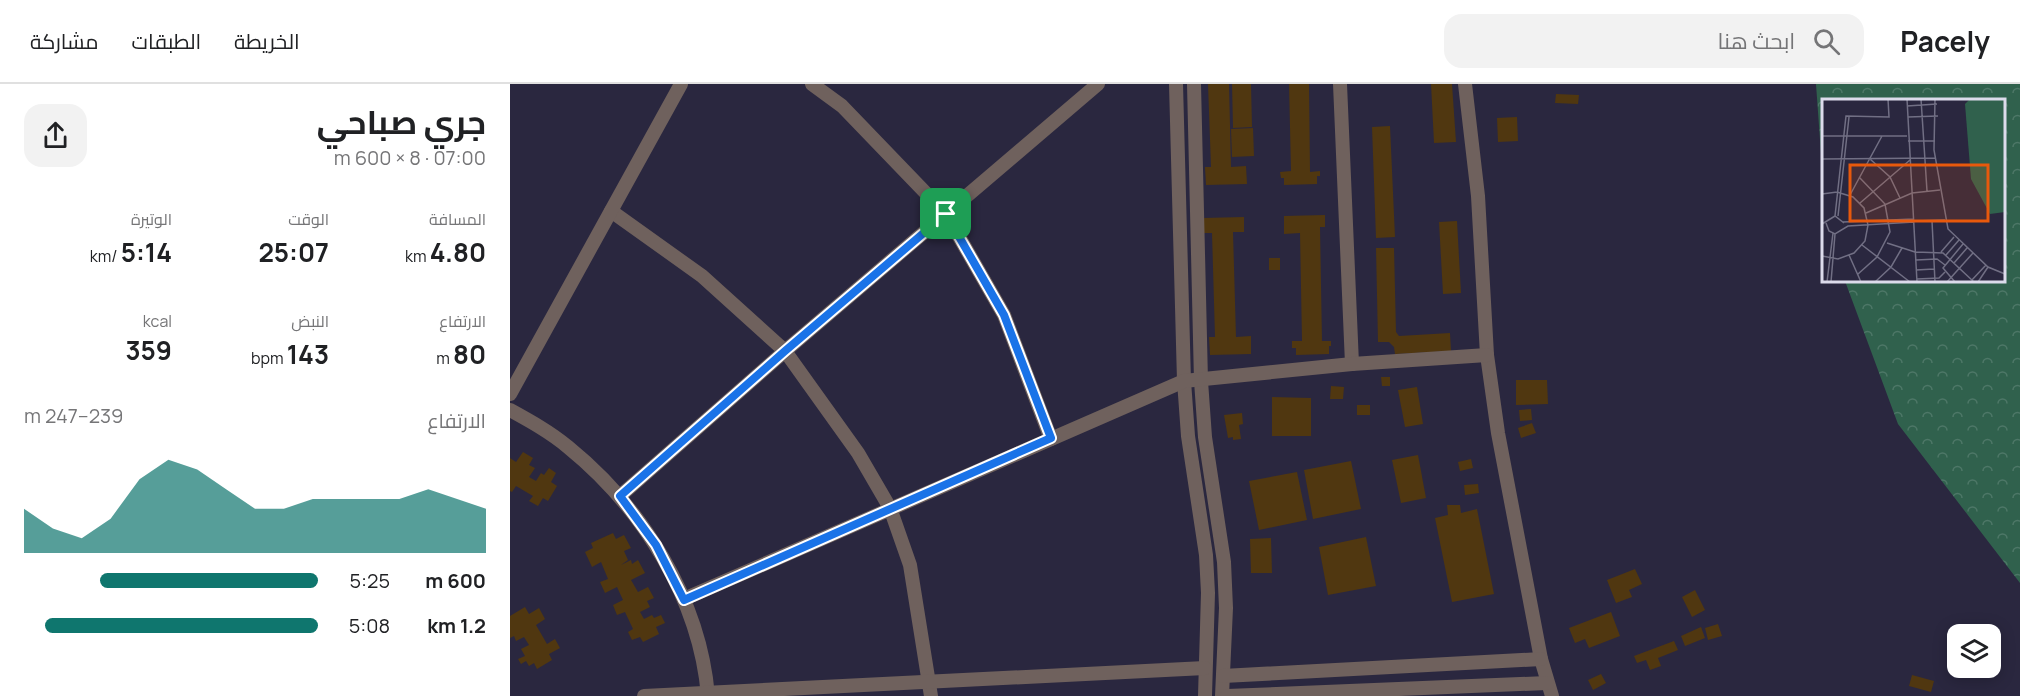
<!DOCTYPE html>
<html lang="ar">
<head>
<meta charset="utf-8">
<style>
  body { margin:0; font-family:Manrope,Cairo,sans-serif; background:#f2f2f2; color:#202124; direction:rtl; height:100vh; display:flex; flex-direction:column; font-size:22px; white-space:nowrap }
  * { box-sizing:border-box; margin:0 }
  p { font-size:20px; color:#757577 }
  .icon { flex:none; width:33px; height:33px; fill:none; stroke:currentColor; stroke-width:2; stroke-linecap:round; stroke-linejoin:round }
  .map { position:relative; flex:1; overflow:hidden; direction:ltr }
  .panel { display:flex; flex-direction:column; background:#fff; width:510px }
  .panel>* { flex:none }
  .fabs { position:absolute; left:1437px; top:540px; display:grid; gap:12px }
  .fabs a { display:grid; place-items:center; width:54px; height:54px; border-radius:12px; background:#fff; box-shadow:0 3px 15px #0003; font-size:30px }
  .pin { position:absolute; display:grid; place-items:center; width:51px; height:51px; color:#fff; margin:-26px; border-radius:12px; box-shadow:0 3px 9px #0006 }
  .round { display:grid; place-items:center; flex:none; width:63px; height:63px; border-radius:18px; background:#f2f2f2 }
  .headline { display:flex; align-items:center; justify-content:space-between; height:102px; padding:0 24px }
  h1 { font-size:33px; font-weight:700; line-height:45px }
  .stats { display:grid; grid-template-columns:repeat(3,1fr); gap:9px; height:102px; padding:6px 24px }
  .stats div { display:grid; align-content:center }
  .stats b { font-size:26px; font-weight:700 }
  .stats small { font-size:16px; font-weight:400 }
  .stats p { font-size:16px }
  .chart { height:168px; padding:12px 24px }
  .chart p { display:flex; justify-content:space-between }
  .chart svg { width:100%; height:108px; margin-top:6px; fill:#0f766e; opacity:.7 }
  ul { padding:0 24px; list-style:none; font-size:20px }
  li { display:grid; grid-template-columns:96px 72px 1fr; align-items:center; height:45px }
  li i { height:15px; border-radius:8px; background:#0f766e }
  header { display:flex; align-items:center; gap:36px; box-sizing:border-box; height:84px; padding:0 30px; background:#fff; border-bottom:2px solid #e0e0e0 }
  header strong { font-size:28px }
  nav { display:flex; gap:33px; margin-inline-start:auto; font-size:21px }
  .search { width:420px; height:54px; background:#f2f2f2; display:flex; align-items:center; gap:15px; box-sizing:border-box; padding:0 21px; border-radius:18px; color:#757577; font-size:22px }
  main { display:flex; flex:1; min-height:0 }
  .map>svg:first-child { display:block }
  .forest { fill:url(#forest-crowns) }
  .building { fill:#503710 }
  .lines { fill:none; stroke-linecap:round; stroke-linejoin:round }
  .minor { stroke:#6f615d; stroke-width:14 }
  .route-casing { stroke:#fff; stroke-width:12 }
  .route { stroke:#1a73e8; stroke-width:8 }
  .inset-road { fill:none; stroke:#716f84; stroke-width:1.5 }
  .view { fill:#e8590c; fill-opacity:0.15; stroke:#e8590c; stroke-width:3 }
  .inset-edge { fill:none; stroke:#dcdbeb; stroke-width:3 }
</style>
</head>
<body>
<header>
<strong>Pacely</strong>
<div class="search"><svg class="icon" aria-label="search" viewBox="0 0 24 24"><circle cx="10" cy="10" r="6"/><path d="M15 15l6 6"/></svg>ابحث هنا</div>
<nav><a>الخريطة</a><a>الطبقات</a><a>مشاركة</a></nav>
</header>
<main>
<div class="map">
<svg width="1510" height="612" viewBox="0 0 1510 612">
  <defs>
    <pattern id="forest-crowns" width="20" height="18" patternUnits="userSpaceOnUse" patternTransform="scale(1.5)"><rect width="20" height="18" fill="#30614d"/><path d="M2 6a3 3 0 1 1 6 0M12 15a3 3 0 1 1 6 0" fill="none" stroke="#4d7767"/></pattern>
  </defs>
  <rect width="100%" height="100%" fill="#2a273f"/>
  <!-- forest -->
  <polygon class="forest" points="1306,0 1510,0 1510,499 1388,340 1335,197 1494,196 1494,16 1314,16 1313,97"/>
  <!-- building -->
  <g class="building">
    <polygon points="698,0 719,0 721,83 736,82 737,100 696,101 695,83 701,83"/>
    <polygon points="722,0 741,0 742,43 723,44"/>
    <polygon points="779,0 799,0 800,88 810,87 810,92 807,92 807,100 774,101 774,94 771,94 770,88 781,87"/>
    <polygon points="921,0 942,0 946,58 924,59"/>
    <polygon points="1046,10 1069,11 1068,20 1045,19"/>
    <polygon points="1007,33 1008,57 988,58 987,34"/>
    <polygon points="880,42 885,153 866,154 862,43"/>
    <polygon points="743,44 744,72 722,73 721,45"/>
    <polygon points="815,131 815,143 810,143 812,257 821,257 821,262 819,262 819,270 786,271 786,264 782,264 782,257 792,257 790,149 774,150 774,132"/>
    <polygon points="734,133 734,148 723,148 726,253 741,252 741,270 700,271 699,253 705,253 702,149 694,149 693,134"/>
    <polygon points="947,137 951,209 933,210 929,138"/>
    <polygon points="866,164 884,164 886,248 889,252 940,249 941,267 885,270 884,263 879,258 868,258"/>
    <rect x="759" y="174" width="11" height="12"/>
    <polygon points="871,293 880,293 880,302 872,302"/>
    <polygon points="1006,296 1037,296 1038,320 1006,321"/>
    <polygon points="821,302 834,303 833,315 820,315"/>
    <polygon points="907,303 913,340 895,343 888,306"/>
    <polygon points="762,313 801,314 801,352 762,352"/>
    <rect x="847" y="321" width="13" height="10"/>
    <polygon points="1021,325 1022,336 1010,337 1009,326"/>
    <polygon points="732,329 733,340 729,341 731,355 723,356 723,353 718,354 714,331"/>
    <polygon points="1022,339 1026,349 1011,354 1008,344"/>
    <polygon points="13,368 23,374 19,381 25,384 19,393 26,397 31,389 34,391 39,384 46,389 41,398 47,402 38,417 33,414 28,422 19,417 23,412 6,402 2,408 0,407 0,374 6,378"/>
    <polygon points="908,371 916,414 891,419 882,376"/>
    <polygon points="961,375 963,384 950,387 948,378"/>
    <polygon points="841,377 851,425 803,435 794,386"/>
    <polygon points="787,388 797,436 749,446 739,397"/>
    <polygon points="968,400 969,409 955,411 954,401"/>
    <polygon points="937,421 950,421 951,429 967,425 984,510 942,518 925,434 938,431"/>
    <polygon points="103,449 106,455 114,451 121,464 114,467 118,476 111,481 121,476 122,480 128,476 135,489 121,496 128,508 138,503 144,514 137,517 140,523 130,528 134,535 142,531 144,534 151,531 155,539 146,543 149,550 133,558 130,553 122,556 118,548 123,545 115,528 107,531 103,521 113,516 107,503 95,509 90,498 98,495 91,478 82,483 75,468 83,464 81,459"/>
    <polygon points="856,453 866,502 818,511 809,463"/>
    <polygon points="761,454 762,489 741,489 740,455"/>
    <polygon points="1125,485 1132,500 1119,506 1122,513 1106,519 1097,496"/>
    <polygon points="1185,506 1195,526 1182,533 1172,513"/>
    <polygon points="15,523 19,530 29,524 35,535 26,541 37,560 45,555 50,564 39,570 42,576 27,585 24,579 19,582 16,577 11,580 8,575 15,572 11,565 19,561 14,553 6,557 4,552 0,554 0,532"/>
    <polygon points="1101,528 1110,552 1079,564 1075,555 1065,559 1059,544"/>
    <polygon points="1208,540 1212,552 1198,556 1195,544"/>
    <polygon points="1191,543 1195,554 1175,562 1171,552"/>
    <polygon points="1164,557 1168,566 1148,574 1151,582 1140,586 1136,576 1127,579 1124,572"/>
    <polygon points="1091,590 1096,599 1083,606 1078,596"/>
    <polygon points="1402,591 1424,597 1421,608 1399,602"/>
  </g>
  <g class="lines">
    <!-- minor -->
    <g class="minor">
      <polyline points="302,0 332,22 436,130 494,231 541,355"/>
      <polyline points="666,0 674,297 678,352 696,471 698,509 695,612"/>
      <polyline points="684,0 691,297 695,353 714,478 716,524 712,612"/>
      <polyline points="830,0 842,280"/>
      <polyline points="955,0 968,112 977,271 988,349 1031,575 1042,612"/>
      <polyline points="101,127 192,192 275,267 348,369 380,424 400,481 421,612"/>
      <polyline points="0,310 171,0"/>
      <path d="M0,326C20,337 40,348 58,363C132,423 190,515 198,612"/>
      <polyline points="110,412 275,267 588,0"/>
      <polyline points="174,515 674,297 842,280 977,271"/>
      <polyline points="713,592 1031,575"/>
      <polyline points="134,612 695,584"/>
      <polyline points="717,612 1037,599"/>
    </g>
  </g>
  <g class="lines">
    <defs>
      <polygon id="route" points="436,130 494,231 541,354 174,516 146,461 110,412 275,267"/>
    </defs>
    <!-- route casing -->
    <use href="#route" class="route-casing"/>
    <!-- route -->
    <use href="#route" class="route"/>
  </g>
  <!-- overview -->
  <g transform="translate(1312 15)">
    <rect width="183" height="183" fill="#2a273f"/>
    <path d="M148,0H183V113L168,115L149,80L143,5Z" fill="#30614d"/>
    <path class="inset-road" d="M85,0L95,183M99,0L105,92M113,0L112,51L126,130L166,168L183,175M85,7L115,5M86,18L116,17M0,37H85M86,42H113M0,60L114,59M48,60L68,78L78,99M0,95L15,93L31,98L42,109L46,126L43,142L32,154L16,160L0,157M28,96L60,37M38,104L88,61M44,114L90,94L118,91M13,117L24,17L67,18L66,0M16,117L27,18M93,122L123,121M110,122L113,183M21,123L92,120M4,124L7,132L13,135L26,127L92,123M0,125L13,117L22,124M65,144L93,153M40,146L88,183M94,153L121,154L152,183M119,153L132,138M27,156L39,183M124,156L137,141M94,161L115,160L123,166M132,164L145,149M94,171L112,170M36,175L55,158L68,133L63,105L37,78M95,180L117,179L123,173M5,183L11,134M9,183L13,135M53,183L69,168L80,149M125,183L151,154M133,183L121,169L141,145M148,183L164,166M156,183L166,168"/>
    <path class="view" d="M28,66H166V122H28Z"/>
    <rect width="183" height="183" class="inset-edge"/>
  </g>
</svg>
<div class="fabs">
<a><svg class="icon" aria-label="layers" viewBox="0 0 24 24"><path d="M12 4l9 5-9 5-9-5zM3 14l9 5 9-5"/></svg></a>
</div>
<div class="pin" style="left:436px;top:130px;background:#1e9e55"><svg class="icon" aria-label="arrive" viewBox="0 0 24 24"><path d="M6 21V4h12l-3 4 3 4H6"/></svg></div>
</div>
<section class="panel">
<div class="headline"><div><h1>جري صباحي</h1><p>07:00 · 8 × 600 m</p></div><a class="round"><svg class="icon" aria-label="share" viewBox="0 0 24 24"><path d="M12 15V3M7 8l5-5 5 5M5 13v7h14v-7"/></svg></a></div>
<div class="stats">
<div><p>المسافة</p><b>4.80<small> km</small></b></div>
<div><p>الوقت</p><b>25:07</b></div>
<div><p>الوتيرة</p><b>5:14<small> /km</small></b></div>
</div>
<div class="stats">
<div><p>الارتفاع</p><b>80<small> m</small></b></div>
<div><p>النبض</p><b>143<small> bpm</small></b></div>
<div><p>kcal</p><b>359</b></div>
</div>
<div class="chart"><p><span>الارتفاع</span>239–247 m</p>
<svg viewBox="0 0 160 44" preserveAspectRatio="none"><path d="M0 44V26L10 34L20 38L30 30L40 14L50 6L60 10L70 18L80 26L90 26L100 22L110 22L120 22L130 22L140 18L150 22L160 26V44z"/></svg>
</div>
<ul>
<li><b>600 m</b>5:25<i style="width:74%"></i></li>
<li><b>1.2 km</b>5:08<i style="width:93%"></i></li>
</ul>
</section>
</main>
</body>
</html>
